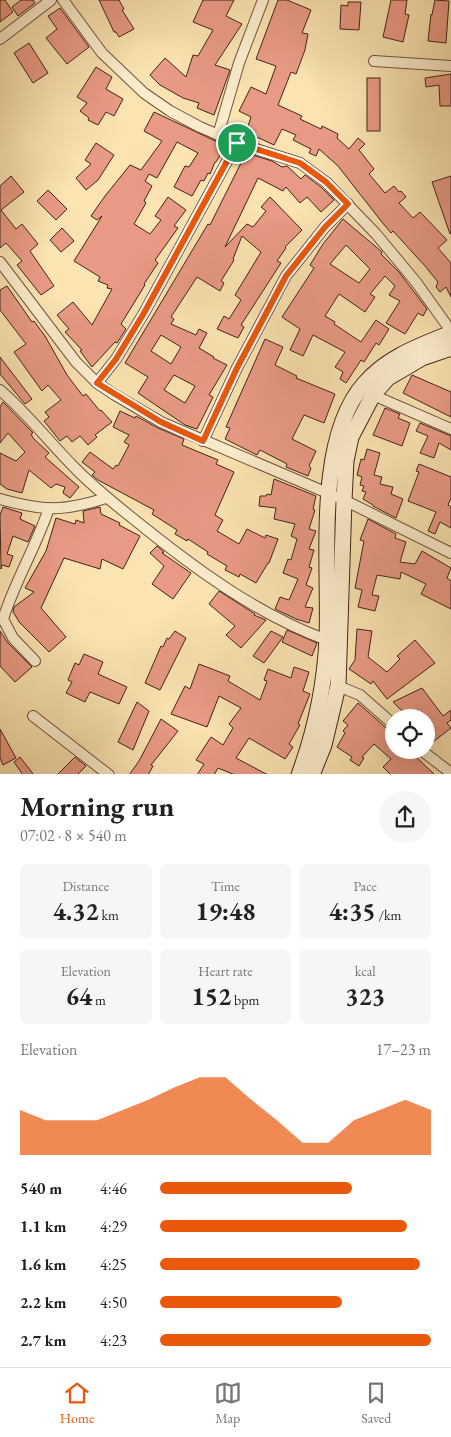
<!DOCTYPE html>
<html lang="en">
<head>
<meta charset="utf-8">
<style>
  body { margin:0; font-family:"EB Garamond",serif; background:#f6f6f6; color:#222; height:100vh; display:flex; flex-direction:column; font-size:19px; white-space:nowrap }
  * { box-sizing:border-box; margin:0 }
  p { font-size:16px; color:#767676 }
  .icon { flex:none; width:28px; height:28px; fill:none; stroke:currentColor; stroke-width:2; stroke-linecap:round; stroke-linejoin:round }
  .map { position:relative; height:774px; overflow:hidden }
  .details { display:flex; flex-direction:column; background:#fff; flex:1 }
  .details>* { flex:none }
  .controls { position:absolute; left:385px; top:709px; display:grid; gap:10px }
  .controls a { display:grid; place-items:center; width:50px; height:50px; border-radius:50%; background:#fff; box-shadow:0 5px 20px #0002; font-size:25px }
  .pin { position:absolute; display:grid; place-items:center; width:42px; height:42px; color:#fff; margin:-21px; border:2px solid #fff; border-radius:50%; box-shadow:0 1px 5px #0007 }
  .round { display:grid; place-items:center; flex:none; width:52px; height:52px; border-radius:26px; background:#f6f6f6 }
  .summary { display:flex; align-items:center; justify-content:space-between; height:85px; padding:0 20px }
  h1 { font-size:28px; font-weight:700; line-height:38px }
  .figures { display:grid; grid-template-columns:repeat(3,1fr); gap:8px; height:85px; padding:5px 20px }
  .figures div { display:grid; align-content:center; border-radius:8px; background:#f6f6f6; text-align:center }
  .figures b { font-size:25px; font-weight:700 }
  .figures small { font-size:14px; font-weight:400 }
  .figures p { font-size:14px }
  .chart { height:140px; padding:10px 20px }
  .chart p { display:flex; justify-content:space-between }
  .chart svg { width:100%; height:90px; margin-top:5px; fill:#ea580c; opacity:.7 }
  ul { padding:0 20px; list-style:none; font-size:16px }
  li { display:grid; grid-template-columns:80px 60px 1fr; align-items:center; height:38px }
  li i { height:12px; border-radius:6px; background:#ea580c }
  .tab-bar { display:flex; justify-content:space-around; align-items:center; height:70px; border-top:1px solid #e0e0e0; background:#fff; font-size:14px; color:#767676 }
  .tab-bar a { display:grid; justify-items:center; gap:2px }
  .tab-bar .on { color:#ea580c }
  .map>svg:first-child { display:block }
  .building { fill:#e99a84; stroke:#422418; fill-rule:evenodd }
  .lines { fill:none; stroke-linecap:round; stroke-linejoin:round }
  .street-casing { stroke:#70543e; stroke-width:12 }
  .secondary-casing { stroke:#422418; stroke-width:17 }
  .street { stroke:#fcedcd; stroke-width:10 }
  .secondary { stroke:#fcedcd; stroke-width:15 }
  .route-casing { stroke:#fff; stroke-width:10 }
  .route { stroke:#ea580c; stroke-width:6 }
</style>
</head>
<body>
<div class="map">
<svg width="451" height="775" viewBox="0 0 451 775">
  <rect width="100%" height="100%" fill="#fbe3b2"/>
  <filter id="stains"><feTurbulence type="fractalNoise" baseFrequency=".004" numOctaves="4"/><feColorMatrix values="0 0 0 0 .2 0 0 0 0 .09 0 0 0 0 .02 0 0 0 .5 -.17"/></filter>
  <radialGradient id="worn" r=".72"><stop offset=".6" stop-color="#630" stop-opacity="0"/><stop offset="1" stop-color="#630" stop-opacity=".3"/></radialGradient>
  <!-- building -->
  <g class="building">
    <polygon points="0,0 5,0 13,12 0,22"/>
    <polygon points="21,0 33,0 35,3 18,16 12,7"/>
    <polygon points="99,0 119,0 124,9 122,10 134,29 119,37 116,32 114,32"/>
    <polygon points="203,0 234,0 226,16 242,24 215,65 230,70 214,115 197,108 199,103 183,98 160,85 150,75 165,58 186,77 193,55 198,56 213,30 193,22"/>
    <polygon points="278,0 287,0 311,10 302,33 308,34 305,50 296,74 291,72 278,105 302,116 300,119 321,129 322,126 338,134 337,138 349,149 358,138 365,144 359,150 374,169 369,174 385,193 394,186 399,192 401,191 406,197 399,203 413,218 420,212 447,240 438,248 451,263 451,297 446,287 440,292 436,287 438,282 425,266 393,231 391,233 381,221 338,166 319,149 316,156 309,153 311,149 293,140 296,135 282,129 274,145 246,132 251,117 239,111 251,87 266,94 276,66 256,59"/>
    <polygon points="391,0 407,0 405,14 409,15 403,42 383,37"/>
    <polygon points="435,0 449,1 446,43 428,41 431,14 432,15"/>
    <polygon points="348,2 361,2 359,30 340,29 341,5 348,6"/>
    <polygon points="60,8 89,47 67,64 46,38 57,29 48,16"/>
    <polygon points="29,43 48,73 33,83 14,53"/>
    <polygon points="96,67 112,77 106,89 123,99 114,116 106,112 98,125 88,120 89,118 80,111 87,103 77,97"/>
    <polygon points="451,74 451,106 440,106 439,85 426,87 425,78"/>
    <rect x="367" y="78" width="13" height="53"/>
    <polygon points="154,112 226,146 216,162 215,162 210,174 208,173 204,181 201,180 192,196 174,187 185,166 189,167 198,153 177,142 157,178 149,174 145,181 152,186 144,201 146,203 134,224 150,234 161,220 155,216 168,197 186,210 174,226 178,228 155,260 158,263 144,284 145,285 121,324 126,329 117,343 115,342 92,367 80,351 82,350 65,332 69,329 57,315 73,302 92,325 112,289 107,288 108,285 98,281 100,277 74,261 102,216 97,220 91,216 105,196 130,165 141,170 162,141 144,131"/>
    <polygon points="96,143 114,155 98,180 86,190 76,178 91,164 85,160"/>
    <path d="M246,153L272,161L282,167L287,166L301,179L305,175L321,187L334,200L321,212L307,197L300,203L286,187L283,191L258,178L225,247L247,224L253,227L266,211L261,207L270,197L302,230L285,247L286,248L277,261L281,263L241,325L244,327L238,338L217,329L224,316L229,319L241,300L235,295L261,252L242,236L233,259L234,260L221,281L224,283L220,291L197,277L171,317L174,319L171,324L196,335L199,329L207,333L199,348L214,357L213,358L227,365L209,395L213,397L197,429L185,425L138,393L148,377L125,363L208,224L210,225ZM161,335L181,347L171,364L151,351ZM174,375L195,386L185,403L164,390Z"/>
    <polygon points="11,176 24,192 1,210 16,229 22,224 38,244 30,251 54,286 41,295 17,265 22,261 6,243 0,248 0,186"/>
    <polygon points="451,176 451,234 450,234 432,182"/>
    <polygon points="48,190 67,209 56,220 37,201"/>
    <path d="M343,219L382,252L381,254L399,272L427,309L423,316L418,313L405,334L386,323L400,301L389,295L395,286L385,276L370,294L375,297L365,312L339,294L325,316L335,322L334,324L361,342L376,320L389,329L379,345L376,343L364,362L361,360L346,383L340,379L343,372L335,367L345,352L313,335L303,356L290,350L300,329L282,317L314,268L310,265L323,244ZM346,245L370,269L359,283L330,264Z"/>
    <polygon points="62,228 74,241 61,252 50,240"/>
    <polygon points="7,286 32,322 34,321 45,336 67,375 83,396 86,394 100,411 101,410 112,422 95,435 97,437 88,445 80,436 72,442 67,436 60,441 44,421 49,417 45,412 61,400 48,385 42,391 14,352 26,344 0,310 0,290"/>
    <polygon points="265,339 283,347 275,365 297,376 296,378 335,394 324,423 304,415 292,439 316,451 309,466 311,468 308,476 286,467 287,464 260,450 257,455 225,439 230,428 226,427"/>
    <polygon points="0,357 32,399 25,404 0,374"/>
    <polygon points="412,375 451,392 451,417 403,393"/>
    <polygon points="3,402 33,433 31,434 33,438 49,453 45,457 79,487 70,498 63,493 65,487 56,484 51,488 29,470 22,493 7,489 0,484 0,453 16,461 25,452 8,433 0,443 0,407"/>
    <polygon points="385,408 400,414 398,418 410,423 402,446 373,435"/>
    <polygon points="120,411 135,418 136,416 158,428 184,439 182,445 218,460 216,464 234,472 215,515 223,520 217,531 239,544 247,529 265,538 266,535 278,539 269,563 268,563 256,583 240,574 239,577 225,570 227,566 207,554 208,552 188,539 187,541 175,534 177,530 152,514 154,510 98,480 92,475 95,472 82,462 90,452 113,469 116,465 118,466 129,445 124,442 129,435 113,427"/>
    <polygon points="420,423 451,436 451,450 439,443 434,458 420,453 428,436 416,431"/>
    <polygon points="367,449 380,453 374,475 382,477 380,484 393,487 391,494 403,499 396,518 373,506 373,505 363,499 366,492 362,491 364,486 360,485 362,477 357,475 361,459 364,460"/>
    <polygon points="419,464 451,477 451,498 448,505 451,507 451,528 440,522 435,534 428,531 436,512 408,501 419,472 416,471"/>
    <polygon points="274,479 316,496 313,509 315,510 309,529 316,531 309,549 314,550 309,567 312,568 306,585 313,588 305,607 313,608 309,623 296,619 275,609 280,597 289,600 298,579 283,573 288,559 291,560 297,539 291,536 295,524 274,519 276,508 259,506 260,496 266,496 267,494 271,495"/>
    <polygon points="3,507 22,513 20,519 35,526 28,542 13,536 7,554 13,556 9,567 2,565 1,569 0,515"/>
    <polygon points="100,507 101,514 120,523 119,525 140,536 123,569 102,559 100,569 64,558 41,608 66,637 49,652 20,623 13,612 14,607 34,592 25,588 46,551 56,518 75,524 76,520 84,523 83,511"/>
    <polygon points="368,519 396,534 395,538 406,542 400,562 415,564 422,551 451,568 447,578 451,581 451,609 421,594 426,584 401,572 400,579 377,575 372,595 379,596 375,611 358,607 362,590 355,588 364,541 360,540"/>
    <polygon points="157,546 164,552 162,553 191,573 173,599 152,584 164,566 150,553"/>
    <polygon points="219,591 255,614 254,615 266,620 241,648 226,635 235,626 209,604"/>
    <polygon points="357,629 372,631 368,657 387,672 400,659 397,656 415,640 435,663 387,699 373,681 371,684 349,669 355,660"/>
    <polygon points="287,630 317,643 312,656 282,642"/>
    <polygon points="0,631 8,643 32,667 15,682 0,666"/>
    <polygon points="175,631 186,638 160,690 145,683 161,646 163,647 167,638 169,639"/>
    <polygon points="271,631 283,637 264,663 253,656"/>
    <polygon points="84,654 103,662 98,674 127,687 119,704 90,692 85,702 66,693 72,682 68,680 75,663 79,665"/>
    <polygon points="199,664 230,676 228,681 260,700 267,681 264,680 268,669 291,678 294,667 309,672 303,691 310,694 298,724 300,725 289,744 293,747 285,759 249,738 236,758 268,775 235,775 218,768 214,775 197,775 204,764 196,760 211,737 223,745 233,728 229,724 241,708 219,696 207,727 171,714 185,686 190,689"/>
    <polygon points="422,688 443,716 451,710 451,720 447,723 451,728 433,742 426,733 426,718 409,718 393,702"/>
    <polygon points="137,702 149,711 133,750 118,742"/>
    <polygon points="358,703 394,735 394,750 411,750 415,754 414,755 435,775 391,775 383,767 391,759 374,744 362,757 364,758 359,766 350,760 352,757 337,747 345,733 343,731 348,725 343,721"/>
    <polygon points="161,719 178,731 151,765 153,766 148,775 129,775 139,761"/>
    <polygon points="0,729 16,758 3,765 0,758"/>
    <polygon points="20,757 34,775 23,775 14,762"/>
    <polygon points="75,757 86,766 77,775 57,775"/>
  </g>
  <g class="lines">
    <defs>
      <g id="street">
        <polyline points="63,0 102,53 144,93 170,111 200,127 237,143 300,163 326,182 376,234 416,282 451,331"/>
        <polyline points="0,39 51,0"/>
        <polyline points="374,61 451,66"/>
        <polyline points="218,135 239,63 263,0"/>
        <polyline points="0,262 76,362 97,383 115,395 161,422 344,500 451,553"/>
        <polyline points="97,383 116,359 144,313 237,143"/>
        <path d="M0,390C27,413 49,442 74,467C96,490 121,509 146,529C201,573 261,616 327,640"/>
        <polyline points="373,395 451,429"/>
        <polyline points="203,441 237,368 286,276 325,227 348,204"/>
        <path d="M0,499C44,511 62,512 106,498"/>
        <path d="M35,661L13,638L3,619C15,581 36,547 49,508"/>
        <polyline points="338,686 360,695 394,725"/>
        <polyline points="33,716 109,775"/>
        <polyline points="421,750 451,773"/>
      </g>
      <g id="secondary">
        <path d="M299,775C315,731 325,684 327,638C330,566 314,441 364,384C387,357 419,346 451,333"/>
        <polyline points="312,775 324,745 338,686 344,500 346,461 351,437 373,395 388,378 422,358 451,348"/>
      </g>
    </defs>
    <!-- street casing -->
    <use href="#street" class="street-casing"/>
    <!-- secondary casing -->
    <use href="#secondary" class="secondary-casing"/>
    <!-- street -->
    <use href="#street" class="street"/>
    <!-- secondary -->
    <use href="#secondary" class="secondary"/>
  </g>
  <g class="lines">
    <defs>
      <polygon id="route" points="237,143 300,163 326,182 348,204 325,227 286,276 237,368 203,441 161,422 97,383 116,359 144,313"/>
    </defs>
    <!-- route casing -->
    <use href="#route" class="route-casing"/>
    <!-- route -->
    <use href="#route" class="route"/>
  </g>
  <rect width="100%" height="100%" filter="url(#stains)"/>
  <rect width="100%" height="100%" fill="url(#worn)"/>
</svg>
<div class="controls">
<a><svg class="icon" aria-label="locate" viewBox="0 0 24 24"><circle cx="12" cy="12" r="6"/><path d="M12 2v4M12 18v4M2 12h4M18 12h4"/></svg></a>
</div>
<div class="pin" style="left:237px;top:143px;background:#1e9e55"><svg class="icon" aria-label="arrive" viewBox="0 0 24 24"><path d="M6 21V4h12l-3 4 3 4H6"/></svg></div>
</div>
<section class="details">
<div class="summary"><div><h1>Morning run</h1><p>07:02 · 8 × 540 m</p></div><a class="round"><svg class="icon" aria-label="share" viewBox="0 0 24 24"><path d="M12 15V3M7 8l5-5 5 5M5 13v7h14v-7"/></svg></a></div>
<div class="figures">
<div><p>Distance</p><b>4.32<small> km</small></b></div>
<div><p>Time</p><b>19:48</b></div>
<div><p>Pace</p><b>4:35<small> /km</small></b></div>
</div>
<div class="figures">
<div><p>Elevation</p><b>64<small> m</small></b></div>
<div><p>Heart rate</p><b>152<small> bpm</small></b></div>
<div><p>kcal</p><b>323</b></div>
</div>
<div class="chart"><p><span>Elevation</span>17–23 m</p>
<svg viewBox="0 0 160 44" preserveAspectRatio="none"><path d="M0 44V22L10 27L20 27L30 27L40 22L50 17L60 11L70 6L80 6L90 17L100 27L110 38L120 38L130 27L140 22L150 17L160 22V44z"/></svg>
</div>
<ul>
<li><b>540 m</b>4:46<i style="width:71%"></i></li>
<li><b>1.1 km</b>4:29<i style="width:91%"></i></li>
<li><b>1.6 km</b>4:25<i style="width:96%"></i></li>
<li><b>2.2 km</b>4:50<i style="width:67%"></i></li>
<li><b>2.7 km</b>4:23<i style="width:100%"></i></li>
</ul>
</section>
<nav class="tab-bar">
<a class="on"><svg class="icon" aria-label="home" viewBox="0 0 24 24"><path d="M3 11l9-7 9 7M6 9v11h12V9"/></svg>Home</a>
<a><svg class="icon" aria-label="map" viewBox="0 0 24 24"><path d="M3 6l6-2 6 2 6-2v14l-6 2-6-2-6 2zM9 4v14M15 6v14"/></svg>Map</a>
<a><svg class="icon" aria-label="saved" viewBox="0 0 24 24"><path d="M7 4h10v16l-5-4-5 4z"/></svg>Saved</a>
</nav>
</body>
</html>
